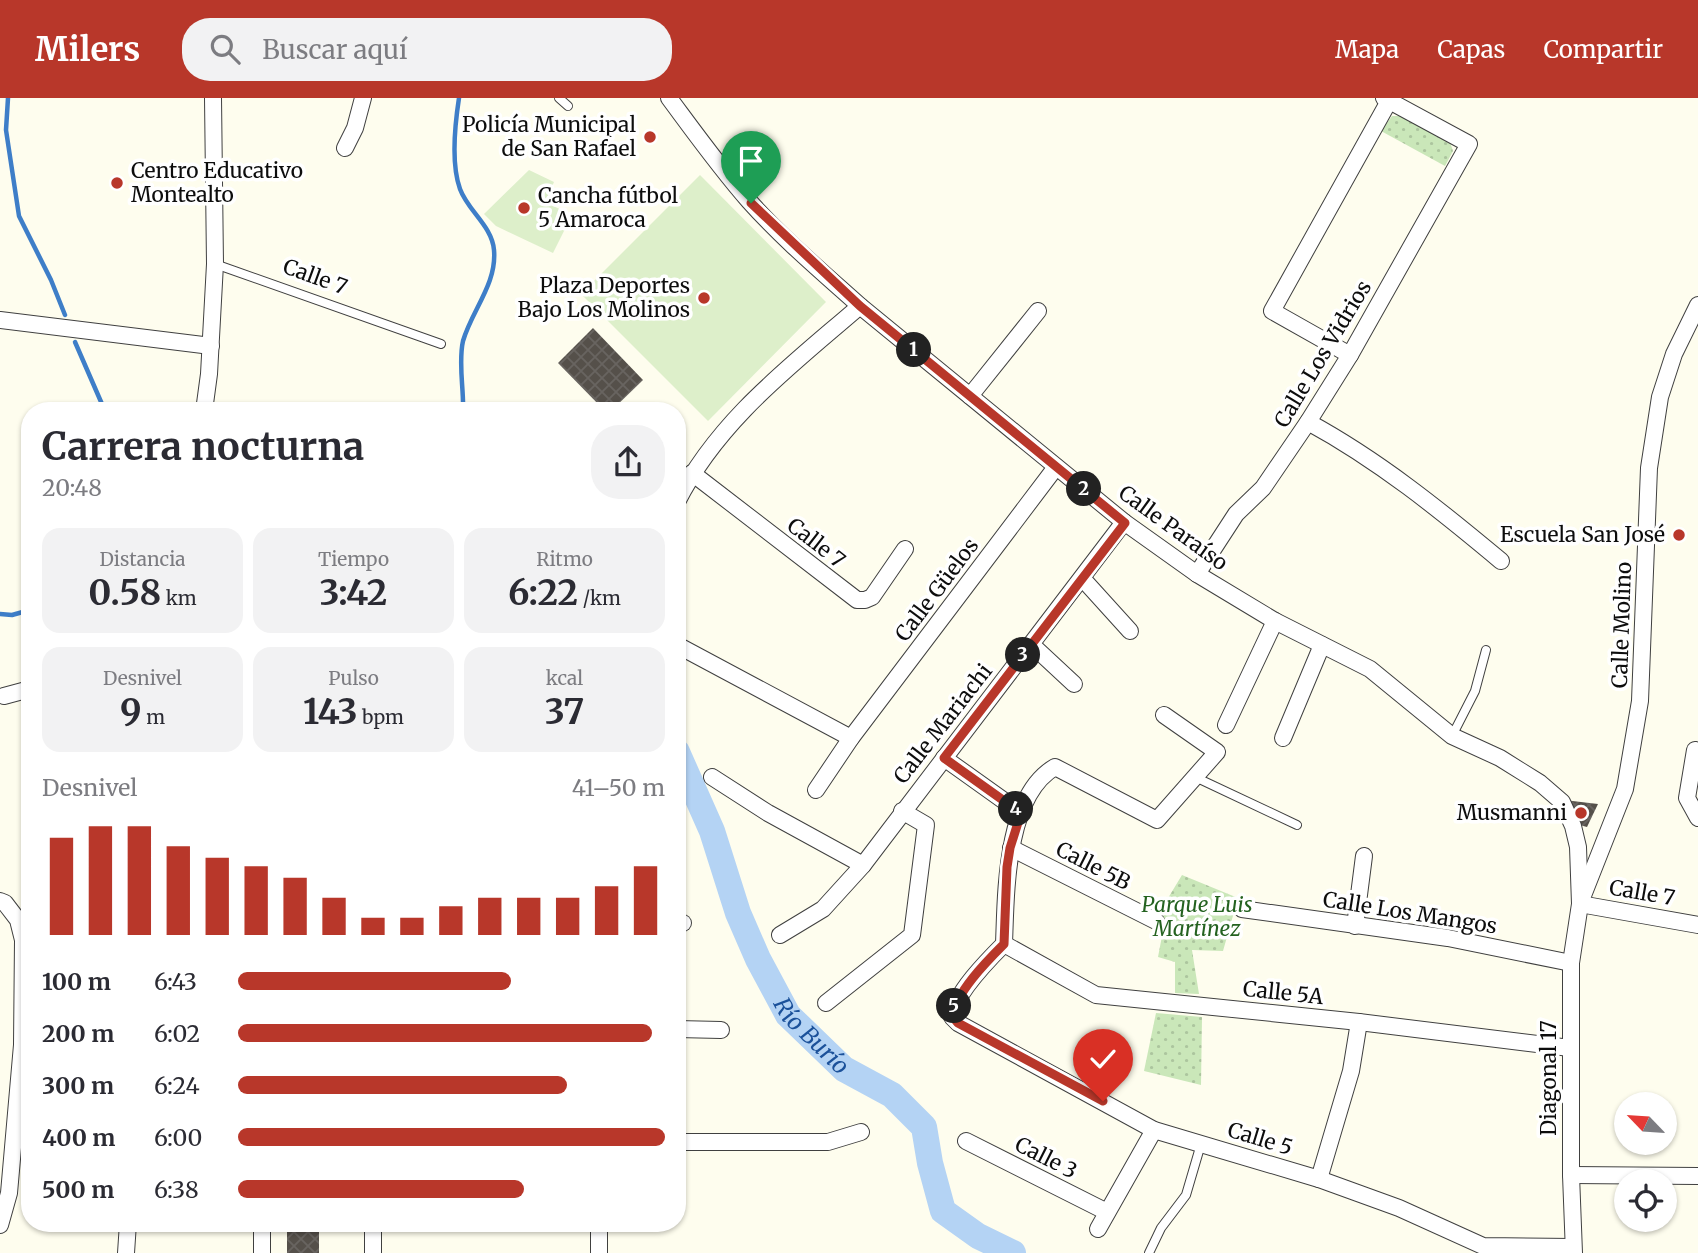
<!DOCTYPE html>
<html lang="es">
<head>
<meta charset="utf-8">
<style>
  body { margin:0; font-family:Merriweather,serif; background:#f2f2f3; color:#2b2b33; height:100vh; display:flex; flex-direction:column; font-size:26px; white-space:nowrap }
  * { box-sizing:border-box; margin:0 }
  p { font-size:23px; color:#7c7c81 }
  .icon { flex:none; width:38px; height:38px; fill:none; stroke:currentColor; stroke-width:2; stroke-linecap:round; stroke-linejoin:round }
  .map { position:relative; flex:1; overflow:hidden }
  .drawer { position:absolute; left:21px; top:304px; width:665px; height:830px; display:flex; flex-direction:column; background:#fff; border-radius:28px; box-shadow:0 2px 5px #0004 }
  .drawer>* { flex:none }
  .needle { width:46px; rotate:295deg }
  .buttons { position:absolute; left:1614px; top:994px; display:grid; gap:14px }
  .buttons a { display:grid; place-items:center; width:63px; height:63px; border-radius:50%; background:#fff; box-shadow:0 2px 5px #0004; font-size:35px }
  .pin { position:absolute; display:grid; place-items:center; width:60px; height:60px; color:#fff; margin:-72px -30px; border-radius:50% 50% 50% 0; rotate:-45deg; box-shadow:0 0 7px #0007 }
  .pin .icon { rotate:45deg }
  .km { position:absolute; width:35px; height:35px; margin:-18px; border-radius:50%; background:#222; color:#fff; font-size:19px; line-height:35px; text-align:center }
  .round { display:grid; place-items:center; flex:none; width:74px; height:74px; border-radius:28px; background:#f2f2f3 }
  .overview { display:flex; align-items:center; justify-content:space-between; height:119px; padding:0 21px }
  h1 { font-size:38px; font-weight:700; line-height:52px }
  .stats { display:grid; grid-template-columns:repeat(3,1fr); gap:10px; height:119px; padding:7px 21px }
  .stats div { display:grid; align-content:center; border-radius:18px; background:#f2f2f3; text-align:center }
  .stats b { font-size:35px; font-weight:700 }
  .stats small { font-size:19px; font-weight:400 }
  .stats p { font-size:19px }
  .chart { height:196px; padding:14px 21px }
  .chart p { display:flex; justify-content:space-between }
  .chart svg { width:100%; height:126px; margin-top:7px; stroke:#b8372a; stroke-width:6 }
  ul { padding:0 21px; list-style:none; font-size:23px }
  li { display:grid; grid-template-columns:112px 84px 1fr; align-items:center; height:52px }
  li i { height:18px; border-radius:9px; background:#b8372a }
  header { display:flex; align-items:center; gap:42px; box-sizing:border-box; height:98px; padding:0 35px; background:#b8372a; color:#fff }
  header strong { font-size:33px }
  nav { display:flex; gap:38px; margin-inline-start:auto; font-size:24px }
  .search { width:490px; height:63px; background:#f2f2f3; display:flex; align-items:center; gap:18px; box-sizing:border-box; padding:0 24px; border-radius:28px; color:#7c7c81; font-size:26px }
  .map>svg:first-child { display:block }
  .park { fill:url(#park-dots) }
  .pitch { fill:#ddefca }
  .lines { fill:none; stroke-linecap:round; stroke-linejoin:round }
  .stream { stroke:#3e7ec8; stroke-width:4.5 }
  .river { stroke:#b4d3f4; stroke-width:26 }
  .building { fill:url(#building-cross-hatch) }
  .lane-casing { stroke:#404040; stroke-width:10 }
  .street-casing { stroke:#404040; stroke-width:18 }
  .lane { stroke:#fff; stroke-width:8 }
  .street { stroke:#fff; stroke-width:16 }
  .route-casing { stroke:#fff; stroke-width:14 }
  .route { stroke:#b8372a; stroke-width:9 }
  .poi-dot { fill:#b8372a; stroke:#fff; stroke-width:2.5 }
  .labels { text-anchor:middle; stroke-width:7; stroke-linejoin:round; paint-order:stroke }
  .poi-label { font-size:21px; fill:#0d0d0d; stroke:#fff; text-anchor:end }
  .street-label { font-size:21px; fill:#0d0d0d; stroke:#fff }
  .park-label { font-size:21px; font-style:italic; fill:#246220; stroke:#fff }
  .water-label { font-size:23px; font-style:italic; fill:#1b519a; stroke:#fff }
</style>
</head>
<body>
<header>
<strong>Milers</strong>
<div class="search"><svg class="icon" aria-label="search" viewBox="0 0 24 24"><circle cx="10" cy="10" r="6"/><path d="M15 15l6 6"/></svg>Buscar aquí</div>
<nav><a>Mapa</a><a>Capas</a><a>Compartir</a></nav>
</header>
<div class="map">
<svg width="1698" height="1155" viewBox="0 0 1698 1155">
  <defs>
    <pattern id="park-dots" width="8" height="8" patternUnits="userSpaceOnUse" patternTransform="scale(1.75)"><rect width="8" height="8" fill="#cae7b9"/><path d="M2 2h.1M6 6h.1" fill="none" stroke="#acc59e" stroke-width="1.8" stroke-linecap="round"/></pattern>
    <pattern id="building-cross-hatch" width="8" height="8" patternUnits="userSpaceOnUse" patternTransform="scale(1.75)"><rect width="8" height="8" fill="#55504a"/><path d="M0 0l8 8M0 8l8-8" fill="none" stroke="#686460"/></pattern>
  </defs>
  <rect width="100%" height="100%" fill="#fefdee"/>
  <!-- park -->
  <g class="park">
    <polygon points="1392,18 1401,18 1450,44 1453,53 1445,68 1381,33"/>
    <polygon points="1182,777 1238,800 1223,853 1192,852 1199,896 1175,895 1175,864 1158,859 1162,838 1159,815"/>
    <polygon points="1156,915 1202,919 1201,987 1144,973"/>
  </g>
  <!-- pitch -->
  <g class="pitch">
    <polygon points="529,72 554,84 545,104 572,117 553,155 496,128 484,116"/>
    <polygon points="700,77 826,204 708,323 581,196"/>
  </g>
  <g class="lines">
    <!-- stream -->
    <g class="stream">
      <polyline points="8,0 6,32 19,118 51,182 65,217"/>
      <path d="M459,0C455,26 451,66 460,91C468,113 492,128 494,152C497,186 472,212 463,243C458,265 464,291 463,313"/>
      <polyline points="75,244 105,313"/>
      <polyline points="0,516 12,517 30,512"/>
    </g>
    <!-- river -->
    <path class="river" id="s1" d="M677,654L712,733L738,815L758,861L788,917L844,971L892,997L924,1029L930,1065L943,1113L978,1138L1013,1155"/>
  </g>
  <!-- building -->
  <g class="building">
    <polygon points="593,230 643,282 611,313 605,313 558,265"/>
    <polygon points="1564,702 1598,706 1587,729 1572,725"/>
    <rect x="287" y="1125" width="32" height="30"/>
  </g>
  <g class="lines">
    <defs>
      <g id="lane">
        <polyline points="559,0 568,8"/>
        <polyline points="215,166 441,246"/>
        <polyline points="1452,638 1475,593 1486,552"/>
        <polyline points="1195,679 1297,727"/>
        <polyline points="1149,1155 1161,1130 1186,1097 1201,1046"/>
      </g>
      <g id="street">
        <path d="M669,0C695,35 720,70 749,103C783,141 822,174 860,208L1124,424L1197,476L1275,523L1370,571L1452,638L1500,660L1540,685L1562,704L1573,728L1578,749L1580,806L1571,865V1077L1574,1155"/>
        <polyline points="345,50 355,30 363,0"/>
        <polyline points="0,222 211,248"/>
        <polyline points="1350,257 1272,213 1389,3"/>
        <polyline points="970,298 1038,213"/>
        <polyline points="204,313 209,276 215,166 213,0"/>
        <path d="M1308,324C1378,362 1440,412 1501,463"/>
        <polyline points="692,375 857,502 865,502 872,499 905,451"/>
        <path d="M677,404C718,322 792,267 860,208"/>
        <polyline points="1197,476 1236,416 1263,390 1308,324 1350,257 1469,46 1384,0"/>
        <polyline points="1082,480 1130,533"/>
        <polyline points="1031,546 1074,586"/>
        <polyline points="677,547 851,640"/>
        <polyline points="4,598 30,591"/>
        <path d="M1164,617L1217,654L1157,722L1055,669C1005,698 1006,795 1004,846C988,862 954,896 952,919L958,925L1154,1032L1319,1081L1399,1110L1483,1148L1573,1149"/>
        <polyline points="1226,627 1275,523"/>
        <polyline points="1283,640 1322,547"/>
        <polyline points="1695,652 1687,700 1698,720"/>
        <polyline points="944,660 1021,715"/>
        <polyline points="712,679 768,715 863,767"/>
        <polyline points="816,692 851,640 1056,369"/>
        <polyline points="1011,750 1156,823"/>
        <polyline points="1582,800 1625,691 1640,603 1649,370 1660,299 1674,256 1698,207"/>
        <polyline points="0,803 5,805 18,822 23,842 22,947 9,1095 0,1127"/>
        <polyline points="1580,806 1698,827"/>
        <polyline points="1242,811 1448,840 1571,865"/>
        <polyline points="677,825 683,825"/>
        <polyline points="1355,828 1364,758"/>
        <polyline points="780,837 823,811 863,767 1124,424"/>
        <polyline points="1004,846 1096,897 1359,924 1570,950"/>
        <polyline points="826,905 912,837 926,727 902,713"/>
        <polyline points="677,931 721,932"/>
        <polyline points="966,1043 1107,1114"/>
        <polyline points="677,1044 828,1044 861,1034"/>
        <polyline points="1571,1077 1698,1078"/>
        <polyline points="1319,1081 1351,973 1359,924"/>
        <polyline points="1098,1131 1154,1032"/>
        <polyline points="126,1155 128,1125"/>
        <polyline points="262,1155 262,1125"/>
        <polyline points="373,1155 373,1125"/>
        <polyline points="599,1155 599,1125"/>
      </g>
    </defs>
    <!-- lane casing -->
    <use href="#lane" class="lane-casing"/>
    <!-- street casing -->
    <use href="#street" class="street-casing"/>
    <!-- lane -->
    <use href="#lane" class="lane"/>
    <!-- street -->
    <use href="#street" class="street"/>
  </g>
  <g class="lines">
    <defs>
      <path id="route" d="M751,105L860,208L1125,425L944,660L1021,715L1010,750L1007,769L1004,846C988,862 954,896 953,919L958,925L1103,1003"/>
    </defs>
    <!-- route casing -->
    <use href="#route" class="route-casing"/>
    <!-- route -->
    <use href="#route" class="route"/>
  </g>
  <!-- markers -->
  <g class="poi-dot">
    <circle cx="650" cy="39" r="7"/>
    <circle cx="117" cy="85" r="7"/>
    <circle cx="524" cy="110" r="7"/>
    <circle cx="704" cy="200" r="7"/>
    <circle cx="1679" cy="437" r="7"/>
    <circle cx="1581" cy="715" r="7"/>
  </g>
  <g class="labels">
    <!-- poi labels -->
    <g class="poi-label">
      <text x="636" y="34">Policía Municipal<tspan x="636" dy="24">de San Rafael</tspan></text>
      <text x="131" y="80" text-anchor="start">Centro Educativo<tspan x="131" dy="24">Montealto</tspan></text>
      <text x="538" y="105" text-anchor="start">Cancha fútbol<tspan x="538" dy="24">5 Amaroca</tspan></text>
      <text x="690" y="195">Plaza Deportes<tspan x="690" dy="24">Bajo Los Molinos</tspan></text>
      <text x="1665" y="444">Escuela San José</text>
      <text x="1567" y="722">Musmanni</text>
    </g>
    <!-- street labels -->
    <g class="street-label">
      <text transform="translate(315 179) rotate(20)" y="7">Calle 7</text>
      <text transform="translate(1323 256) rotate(-59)" y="7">Calle Los Vidrios</text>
      <text transform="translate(1173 430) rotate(36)" y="7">Calle Paraíso</text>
      <text transform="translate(816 445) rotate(38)" y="7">Calle 7</text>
      <text transform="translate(937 492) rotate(-53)" y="7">Calle Güelos</text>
      <text transform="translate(1622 527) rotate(-88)" y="7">Calle Molino</text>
      <text transform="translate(943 626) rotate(-52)" y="7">Calle Mariachi</text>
      <text transform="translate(1093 768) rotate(27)" y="7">Calle 5B</text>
      <text transform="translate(1642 795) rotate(10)" y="7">Calle 7</text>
      <text transform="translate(1410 815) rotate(9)" y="7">Calle Los Mangos</text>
      <text transform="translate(1283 895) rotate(6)" y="7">Calle 5A</text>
      <text transform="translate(1549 980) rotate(-90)" y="7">Diagonal 17</text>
      <text transform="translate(1260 1041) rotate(17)" y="7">Calle 5</text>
      <text transform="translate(1046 1060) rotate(27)" y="7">Calle 3</text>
    </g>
    <!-- park labels -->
    <g class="park-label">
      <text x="1197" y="814">Parque Luis<tspan x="1197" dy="24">Martínez</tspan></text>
    </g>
    <!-- water labels -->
    <g class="water-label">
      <text dy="8" stroke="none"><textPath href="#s1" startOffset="317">Río Burío</textPath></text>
    </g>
  </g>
</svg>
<div class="buttons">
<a><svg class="needle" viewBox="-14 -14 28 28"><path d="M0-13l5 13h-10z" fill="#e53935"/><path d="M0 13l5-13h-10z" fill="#7c7c81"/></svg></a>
<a><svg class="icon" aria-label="locate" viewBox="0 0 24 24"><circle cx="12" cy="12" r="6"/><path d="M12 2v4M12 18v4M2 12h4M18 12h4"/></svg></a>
</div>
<div class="pin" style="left:751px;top:105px;background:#1e9e55"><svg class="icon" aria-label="arrive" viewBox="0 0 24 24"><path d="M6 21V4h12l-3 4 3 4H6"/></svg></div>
<div class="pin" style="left:1103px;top:1003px;background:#d93025"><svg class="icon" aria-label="check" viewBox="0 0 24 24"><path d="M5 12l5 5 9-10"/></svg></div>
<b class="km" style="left:914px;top:252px">1</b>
<b class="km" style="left:1084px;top:391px">2</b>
<b class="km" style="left:1023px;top:557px">3</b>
<b class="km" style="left:1016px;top:711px">4</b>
<b class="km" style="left:954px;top:908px">5</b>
<section class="drawer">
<div class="overview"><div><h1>Carrera nocturna</h1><p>20:48</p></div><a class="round"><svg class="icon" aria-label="share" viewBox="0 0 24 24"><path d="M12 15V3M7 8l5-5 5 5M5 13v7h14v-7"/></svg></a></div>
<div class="stats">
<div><p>Distancia</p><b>0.58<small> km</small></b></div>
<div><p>Tiempo</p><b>3:42</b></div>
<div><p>Ritmo</p><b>6:22<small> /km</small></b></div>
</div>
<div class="stats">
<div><p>Desnivel</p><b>9<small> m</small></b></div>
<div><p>Pulso</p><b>143<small> bpm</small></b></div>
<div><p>kcal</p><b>37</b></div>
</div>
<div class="chart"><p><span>Desnivel</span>41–50 m</p>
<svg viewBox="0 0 160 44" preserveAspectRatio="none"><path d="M5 44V10M15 44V6M25 44V6M35 44V13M45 44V17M55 44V20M65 44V24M75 44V31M85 44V38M95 44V38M105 44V34M115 44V31M125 44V31M135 44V31M145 44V27M155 44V20"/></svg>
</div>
<ul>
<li><b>100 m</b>6:43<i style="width:64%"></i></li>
<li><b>200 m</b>6:02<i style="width:97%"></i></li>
<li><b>300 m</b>6:24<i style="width:77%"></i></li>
<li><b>400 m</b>6:00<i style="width:100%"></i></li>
<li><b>500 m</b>6:38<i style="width:67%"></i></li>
</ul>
</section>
</div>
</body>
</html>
